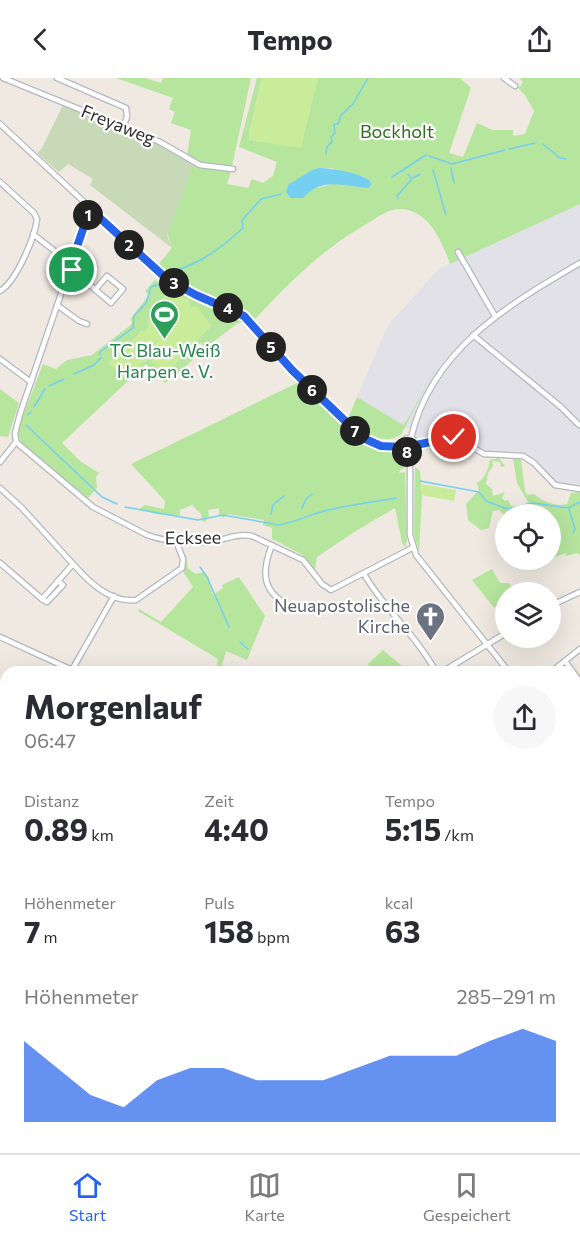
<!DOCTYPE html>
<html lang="de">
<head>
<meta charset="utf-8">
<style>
  body { margin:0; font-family:Commissioner,sans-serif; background:#f7f7f7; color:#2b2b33; height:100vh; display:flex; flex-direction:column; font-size:22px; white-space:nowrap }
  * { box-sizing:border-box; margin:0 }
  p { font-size:20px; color:#7c7c81 }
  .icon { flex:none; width:33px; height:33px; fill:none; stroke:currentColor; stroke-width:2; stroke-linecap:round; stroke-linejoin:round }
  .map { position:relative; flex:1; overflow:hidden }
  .panel { position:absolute; left:0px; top:588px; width:580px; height:488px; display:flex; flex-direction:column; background:#fff; border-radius:18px 18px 0 0; box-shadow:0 6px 24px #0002 }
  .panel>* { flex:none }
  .controls { position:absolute; left:495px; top:426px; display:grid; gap:12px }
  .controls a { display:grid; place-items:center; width:66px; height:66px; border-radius:50%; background:#fff; box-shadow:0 6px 24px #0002; font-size:30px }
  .pin { position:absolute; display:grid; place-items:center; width:51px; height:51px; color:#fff; margin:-26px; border:3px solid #fff; border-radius:50%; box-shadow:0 2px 6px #0007 }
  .km { position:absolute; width:30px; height:30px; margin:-15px; border-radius:50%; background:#222; color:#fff; font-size:16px; line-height:30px; text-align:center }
  .round { display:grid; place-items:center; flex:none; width:63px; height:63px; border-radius:32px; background:#f7f7f7 }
  .headline { display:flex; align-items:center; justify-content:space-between; height:102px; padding:0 24px }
  h1 { font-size:33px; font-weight:700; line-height:45px }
  .metrics { display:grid; grid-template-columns:repeat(3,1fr); gap:9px; height:102px; padding:6px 24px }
  .metrics div { display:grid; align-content:center }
  .metrics b { font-size:30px; font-weight:700 }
  .metrics small { font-size:16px; font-weight:400 }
  .metrics p { font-size:16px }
  .chart { height:168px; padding:12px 24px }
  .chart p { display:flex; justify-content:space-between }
  .chart svg { width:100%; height:108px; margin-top:6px; fill:#2563eb; opacity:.7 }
  header { display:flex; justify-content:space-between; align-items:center; height:78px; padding:0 24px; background:#fff; font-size:27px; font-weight:700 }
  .dock { display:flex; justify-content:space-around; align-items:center; height:84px; border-top:2px solid #e1e1e2; background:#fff; font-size:16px; color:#7c7c81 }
  .dock a { display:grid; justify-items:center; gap:3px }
  .dock .selected { color:#2563eb }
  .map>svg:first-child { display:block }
  .industrial { fill:#e3e1e8 }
  .green { fill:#b6e59e; fill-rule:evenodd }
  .cemetery { fill:#c8d9b8 }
  .pitch { fill:#c9ec9a }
  .water { fill:#75cff0 }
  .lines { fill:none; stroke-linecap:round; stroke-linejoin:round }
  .stream { stroke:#75cff0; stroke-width:1.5 }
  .minor-casing { stroke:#b4b7c1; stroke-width:7 }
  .minor { stroke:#fff; stroke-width:4.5 }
  .route-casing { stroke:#fff; stroke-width:12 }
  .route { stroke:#2563eb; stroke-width:8 }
  .labels { text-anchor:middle; stroke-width:4.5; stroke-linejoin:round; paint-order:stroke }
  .street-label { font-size:18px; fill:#2e2e2e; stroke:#fff }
  .park-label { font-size:18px; fill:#2c6e1b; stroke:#fff }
  .leisure-label { font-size:18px; fill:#27864d; stroke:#fff }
  .worship-label { font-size:18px; fill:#5b616d; stroke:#fff; text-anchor:end }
</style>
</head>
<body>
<header><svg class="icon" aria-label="back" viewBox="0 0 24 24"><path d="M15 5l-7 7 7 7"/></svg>Tempo<svg class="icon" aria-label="share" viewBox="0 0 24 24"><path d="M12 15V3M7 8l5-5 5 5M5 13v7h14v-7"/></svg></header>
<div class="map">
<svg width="580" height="1075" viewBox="0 0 580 1075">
  <rect width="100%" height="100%" fill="#efe9e1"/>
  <!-- industrial -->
  <polygon class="industrial" points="580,126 580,407 557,404 533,380 519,373 487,374 462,359 449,356 419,364 415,361 416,353 402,348 357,319 388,247 439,191"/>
  <!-- green -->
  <g class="green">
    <polygon points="116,0 145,0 161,5 163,0 251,0 232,88 207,87 187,78 191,52 171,45 175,34 169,31 173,20"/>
    <path d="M257,0H262L249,55L314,0H460L471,10L449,75L463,79L477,45L493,52H513V58L525,56L534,33L525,17L516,8L520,9L523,4L519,0H580V126L450,186C442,164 430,133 401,131C389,130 378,139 368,145C320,173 291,203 253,243L249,235L240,231L186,208L245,235L190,212L157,188L172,170L167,154L194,85L206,91L231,93L227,106L248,110L252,101L263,105L273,98L277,84L239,69ZM319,90H331L365,99L312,111L286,110L312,92Z"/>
    <polygon points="161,201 176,209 171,215 170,213 160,223 164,227 147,244 150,247 145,253 142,253 110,285 145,284 161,267 165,296 211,248 198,232 191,230 175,215 182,212 241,238 300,303 359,359 376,369 403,377 405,390 400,392 399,395 405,394 407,462 405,469 402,465 395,430 354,454 317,479 315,492 303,477 272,461 272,450 263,447 264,442 228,436 223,440 219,436 219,430 208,432 209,438 205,444 202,443 201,436 192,427 180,432 180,437 177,438 155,436 139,431 145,427 164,431 165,423 131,386 299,304 245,243 238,245 206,269 200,265 193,275 193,282 165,305 146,286 62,365 80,383 99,395 96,399 97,410 88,420 23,367 18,358 19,348 43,286 56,291 67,282 92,277 132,246 131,240 149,217 145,213 155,202 159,204"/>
    <path d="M437,287L401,357C381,368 362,355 348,341L357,319L403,347L409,339Z"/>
    <polygon points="0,311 19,325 8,359 0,358"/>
    <path d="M499,380L505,388L501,389L500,384L492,383L493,388L488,395L486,406L492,411L493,418L505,414L502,420L505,423L508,422L511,428L520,429L528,424L517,405L513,380L521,381L525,413L527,417L534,416C543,424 556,429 567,426L571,415L580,414V477L577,475L566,478V475L550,481V436L505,438L499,432L493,433L489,450L481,452L468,442L466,426L479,412L477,405C484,402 489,390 490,382Z"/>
    <polygon points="415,389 420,393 422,418 419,474 414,456"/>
    <polygon points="182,476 186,477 188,490 195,496 204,494 209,500 213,517 223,510 222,507 239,499 265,538 247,582 226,573 220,594 216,594 218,581 138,533 139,531 161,544 193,509 184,495"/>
    <polygon points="492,491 500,505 509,505 514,514 506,514 505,522 494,530 472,502"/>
    <polygon points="383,572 409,594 374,594 368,586"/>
    <polygon points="6,688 6,767 0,761 0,689"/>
  </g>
  <!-- cemetery -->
  <polygon class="cemetery" points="63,27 158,67 194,86 167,157 172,170 90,107 93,101 68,86 59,94 37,75 42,70"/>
  <!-- pitch -->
  <g class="pitch">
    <polygon points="262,0 318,0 301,70 249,62 249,55"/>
    <polygon points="169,213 189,221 191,230 197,228 211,248 165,297 148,280 125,301 109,286 142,253 145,253 150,247 147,244 163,227 159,223"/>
    <polygon points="420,406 456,412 454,423 421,417"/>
  </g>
  <!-- water -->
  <path class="water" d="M319,90C332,90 361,95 370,103L371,107L368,110C343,108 322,99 303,120H291L286,114L288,107L312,92Z"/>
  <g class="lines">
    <!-- stream -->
    <g class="stream">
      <polyline points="543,66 560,80 566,81"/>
      <polyline points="509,71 535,65"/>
      <polyline points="326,76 327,69 332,64 331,59 335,55 334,46 338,46 341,37 353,26 368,0"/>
      <polyline points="429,78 452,86 505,72"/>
      <polyline points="451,90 454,105"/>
      <polyline points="433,92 446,137"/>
      <polyline points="392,99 426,77"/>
      <polyline points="413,100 420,96"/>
      <polyline points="398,121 397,118 412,101 408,96"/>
      <path d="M168,196C201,184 217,174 243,150L242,142L261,121L281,116"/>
      <polyline points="100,277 100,274 133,250 134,238 146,225 151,209 160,206 162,202"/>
      <polyline points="74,296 94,287 101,280"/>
      <polyline points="49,308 64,301"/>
      <polyline points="34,329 45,311"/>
      <polyline points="28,337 31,334"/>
      <polyline points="26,347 102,419 117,426"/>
      <polyline points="420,403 479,414 486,423 507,431 533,425 568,430 580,424"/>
      <polyline points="125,429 198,442 223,437 274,446"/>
      <polyline points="302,430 306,421 312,416"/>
      <polyline points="569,431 575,451 573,455"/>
      <polyline points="271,436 273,427 284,418"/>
      <path d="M275,447C287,448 313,435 328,432C352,427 372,424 396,420"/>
      <polyline points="200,489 207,499 229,549"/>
      <polyline points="240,564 248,571"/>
      <polyline points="0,750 6,749"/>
      <polyline points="142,1075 149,1070"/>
      <polyline points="523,1075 525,1070"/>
    </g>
    <defs>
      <g id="minor">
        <polyline points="3,0 160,64 200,87 233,91"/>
        <polyline points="57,0 126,30 127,39 123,49"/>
        <polyline points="504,0 515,8"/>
        <polyline points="0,46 164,198 196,217 244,238 292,292 363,360 381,368 402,369"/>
        <path d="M0,104L34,135L37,141C35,159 16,204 0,213"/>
        <path d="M90,131L20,336L15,355L16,364L93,429L147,457C166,464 194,466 214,463C227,461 239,455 252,458L303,482L322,506L331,512L412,470"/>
        <polyline points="33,156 71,186"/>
        <polyline points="458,174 495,238"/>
        <polyline points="70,190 111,225 123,211 107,198 95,212"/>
        <polyline points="57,227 79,243 87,246"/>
        <polyline points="473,257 561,329 579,347"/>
        <polyline points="0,281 31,304"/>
        <circle cx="409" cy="367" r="7"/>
        <path d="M411,360C431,272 508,227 580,185"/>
        <polyline points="416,367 454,359 484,376 523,378 534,385 555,407 580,411"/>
        <polyline points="410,375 410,457 416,477 509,594"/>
        <polyline points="0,384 16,364"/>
        <polyline points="0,410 22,430 73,486 42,521 0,485"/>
        <path d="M272,467C263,489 260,511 285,525"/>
        <path d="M73,486C89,504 110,525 136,522L182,490L183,481L176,463"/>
        <path d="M364,496C384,531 417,558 436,594"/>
        <polyline points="42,521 47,524 63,507 58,503"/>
        <polyline points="550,528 580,514"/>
        <polyline points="0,559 72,592 114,518"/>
        <polyline points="565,583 573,594"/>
        <polyline points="442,594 506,555"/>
        <polyline points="551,594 580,571"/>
        <polyline points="574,596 580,603"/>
        <polyline points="574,624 580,620"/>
        <polyline points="574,673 580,668"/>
        <polyline points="574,676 580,683"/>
      </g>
    </defs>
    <!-- minor casing -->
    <use href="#minor" class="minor-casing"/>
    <!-- minor -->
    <use href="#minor" class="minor"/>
  </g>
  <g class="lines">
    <defs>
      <polyline id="route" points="72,192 71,186 90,131 168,202 196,217 244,238 292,292 363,360 381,368 402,369 404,373 410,375 414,373 416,367 454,359"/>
    </defs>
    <!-- route casing -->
    <use href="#route" class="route-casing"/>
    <!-- route -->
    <use href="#route" class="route"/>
  </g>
  <!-- icons -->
  <defs>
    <symbol id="stadium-pin" viewBox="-11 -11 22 30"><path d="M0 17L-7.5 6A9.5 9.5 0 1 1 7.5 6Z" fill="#2e9e5b" stroke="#fff"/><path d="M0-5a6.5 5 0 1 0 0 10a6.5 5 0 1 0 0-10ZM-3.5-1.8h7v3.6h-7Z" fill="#fff"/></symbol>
    <symbol id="church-pin" viewBox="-11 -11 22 30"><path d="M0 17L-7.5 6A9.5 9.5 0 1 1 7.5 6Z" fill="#6b7280" stroke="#fff"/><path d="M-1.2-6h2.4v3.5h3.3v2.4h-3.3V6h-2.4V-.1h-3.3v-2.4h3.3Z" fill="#fff"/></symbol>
  </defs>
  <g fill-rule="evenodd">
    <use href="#stadium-pin" x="148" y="220" width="33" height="45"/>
    <use href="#church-pin" x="414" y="522" width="33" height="45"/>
  </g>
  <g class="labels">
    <!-- street labels -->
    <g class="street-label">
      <text transform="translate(118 47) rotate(22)" y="6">Freyaweg</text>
      <text transform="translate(193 460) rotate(-1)" y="6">Ecksee</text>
    </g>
    <!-- park labels -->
    <g class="park-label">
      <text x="397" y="60">Bockholt</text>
    </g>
    <!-- leisure labels -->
    <g class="leisure-label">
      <text x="165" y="279">TC Blau-Weiß<tspan x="165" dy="21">Harpen e. V.</tspan></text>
    </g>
    <!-- worship labels -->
    <g class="worship-label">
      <text x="410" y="534">Neuapostolische<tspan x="410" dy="21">Kirche</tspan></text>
    </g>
  </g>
</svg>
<div class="controls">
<a><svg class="icon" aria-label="locate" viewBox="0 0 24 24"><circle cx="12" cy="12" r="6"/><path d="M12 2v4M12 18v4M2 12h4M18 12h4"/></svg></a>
<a><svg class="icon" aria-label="layers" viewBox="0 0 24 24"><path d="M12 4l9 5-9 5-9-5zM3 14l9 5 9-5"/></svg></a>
</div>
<div class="pin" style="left:72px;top:192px;background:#1e9e55"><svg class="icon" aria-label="arrive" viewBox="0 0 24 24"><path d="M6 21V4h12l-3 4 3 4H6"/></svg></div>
<div class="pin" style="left:454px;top:359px;background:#d93025"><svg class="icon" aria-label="check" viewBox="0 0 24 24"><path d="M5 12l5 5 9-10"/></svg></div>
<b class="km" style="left:88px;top:137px">1</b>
<b class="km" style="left:129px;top:167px">2</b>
<b class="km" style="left:174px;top:205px">3</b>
<b class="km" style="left:228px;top:230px">4</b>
<b class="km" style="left:271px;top:269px">5</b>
<b class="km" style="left:312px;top:312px">6</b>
<b class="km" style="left:355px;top:353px">7</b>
<b class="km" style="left:407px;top:374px">8</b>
<section class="panel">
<div class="headline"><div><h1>Morgenlauf</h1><p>06:47</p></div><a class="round"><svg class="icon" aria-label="share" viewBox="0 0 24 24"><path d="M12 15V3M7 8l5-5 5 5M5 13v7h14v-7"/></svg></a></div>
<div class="metrics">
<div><p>Distanz</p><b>0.89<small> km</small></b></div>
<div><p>Zeit</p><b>4:40</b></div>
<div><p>Tempo</p><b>5:15<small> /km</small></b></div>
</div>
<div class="metrics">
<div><p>Höhenmeter</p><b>7<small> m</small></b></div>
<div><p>Puls</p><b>158<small> bpm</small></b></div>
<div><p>kcal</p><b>63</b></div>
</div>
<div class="chart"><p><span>Höhenmeter</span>285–291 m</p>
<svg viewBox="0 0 160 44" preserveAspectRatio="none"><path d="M0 44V11L10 22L20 33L30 38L40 27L50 22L60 22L70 27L80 27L90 27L100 22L110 17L120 17L130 17L140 11L150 6L160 11V44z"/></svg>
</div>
</section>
</div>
<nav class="dock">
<a class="selected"><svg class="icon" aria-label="home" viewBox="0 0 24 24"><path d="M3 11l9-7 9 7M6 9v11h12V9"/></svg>Start</a>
<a><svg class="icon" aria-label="map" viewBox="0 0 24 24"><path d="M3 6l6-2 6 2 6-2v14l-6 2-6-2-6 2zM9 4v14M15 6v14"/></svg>Karte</a>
<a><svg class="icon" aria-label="saved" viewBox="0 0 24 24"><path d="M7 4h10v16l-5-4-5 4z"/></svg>Gespeichert</a>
</nav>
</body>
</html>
